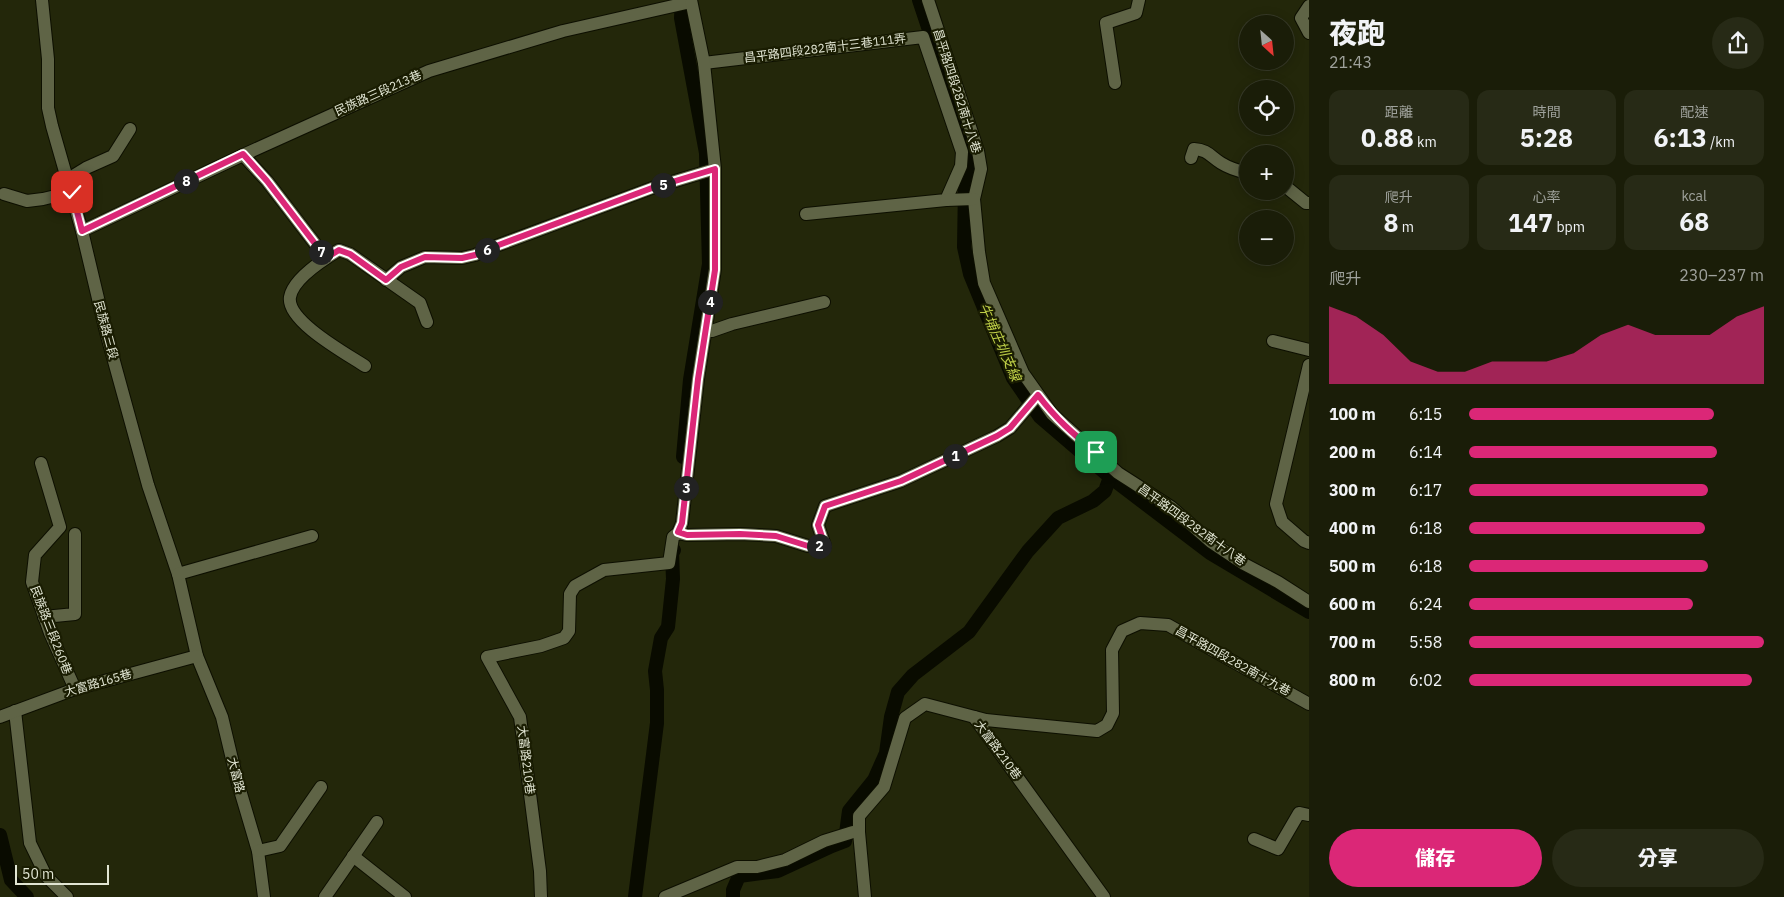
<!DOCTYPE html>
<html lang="zh-TW">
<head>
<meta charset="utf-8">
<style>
  body { margin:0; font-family:"IBM Plex Sans","Noto Sans TC",sans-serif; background:#272a16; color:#f1f3f6; height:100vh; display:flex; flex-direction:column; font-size:19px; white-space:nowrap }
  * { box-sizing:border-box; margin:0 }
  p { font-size:16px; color:#9fa29c }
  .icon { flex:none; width:28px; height:28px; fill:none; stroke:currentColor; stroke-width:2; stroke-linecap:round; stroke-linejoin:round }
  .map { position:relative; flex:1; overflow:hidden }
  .panel { display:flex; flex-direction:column; background:#1a1d08; width:475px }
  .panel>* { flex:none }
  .needle { width:32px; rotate:153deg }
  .fabs { position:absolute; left:1239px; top:15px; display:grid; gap:10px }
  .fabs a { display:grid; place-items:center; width:55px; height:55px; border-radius:50%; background:#1a1d08; box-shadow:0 2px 12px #0003,0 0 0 1px #383b29; font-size:25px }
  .scale { position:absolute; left:15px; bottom:12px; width:94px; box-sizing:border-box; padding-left:5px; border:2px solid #e1e5d3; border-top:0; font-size:14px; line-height:18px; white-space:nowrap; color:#e1e5d3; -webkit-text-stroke:4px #1a1d02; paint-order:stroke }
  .pin { position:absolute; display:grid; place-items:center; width:42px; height:42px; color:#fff; margin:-21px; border-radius:10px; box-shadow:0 2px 8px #0006 }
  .km { position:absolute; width:25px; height:25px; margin:-12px; border-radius:50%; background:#222; color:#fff; font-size:14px; line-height:25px; text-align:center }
  .round { display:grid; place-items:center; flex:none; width:52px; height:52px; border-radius:26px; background:#272a16 }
  .headline { display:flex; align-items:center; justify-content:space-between; height:85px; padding:0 20px }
  h1 { font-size:28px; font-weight:800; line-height:38px }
  .metrics { display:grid; grid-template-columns:repeat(3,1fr); gap:8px; height:85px; padding:5px 20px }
  .metrics div { display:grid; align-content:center; border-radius:12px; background:#272a16; text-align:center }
  .metrics b { font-size:25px; font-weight:800 }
  .metrics small { font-size:14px; font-weight:400 }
  .metrics p { font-size:14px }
  .chart { height:140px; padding:10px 20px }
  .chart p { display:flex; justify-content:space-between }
  .chart svg { width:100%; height:90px; margin-top:5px; fill:#db2777; opacity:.7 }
  .cta { display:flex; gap:10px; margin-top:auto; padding:10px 20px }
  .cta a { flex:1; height:58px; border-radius:30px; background:#db2777; color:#fff; font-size:20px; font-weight:800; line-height:58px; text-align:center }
  .cta a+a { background:#272a16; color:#f1f3f6 }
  ul { padding:0 20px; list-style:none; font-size:16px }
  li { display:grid; grid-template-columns:80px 60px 1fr; align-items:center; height:38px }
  li i { height:12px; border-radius:6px; background:#db2777 }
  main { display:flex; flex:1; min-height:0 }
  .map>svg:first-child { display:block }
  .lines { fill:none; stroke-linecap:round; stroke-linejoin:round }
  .canal { stroke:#090b00; stroke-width:14 }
  .minor-casing { stroke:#0d0f00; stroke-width:14 }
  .minor { stroke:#5f6446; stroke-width:12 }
  .route-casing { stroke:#fff; stroke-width:10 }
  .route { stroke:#db2777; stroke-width:6 }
  .labels { text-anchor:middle; stroke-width:4.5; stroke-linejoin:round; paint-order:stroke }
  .street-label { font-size:12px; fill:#e1e5d3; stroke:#1a1d02 }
  .water-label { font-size:14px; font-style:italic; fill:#bece47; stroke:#1a1d02 }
</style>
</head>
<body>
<main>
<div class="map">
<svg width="1309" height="897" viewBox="0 0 1309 897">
  <rect width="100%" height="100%" fill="#23270a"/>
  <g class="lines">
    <!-- canal -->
    <g class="canal">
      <polyline points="682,0 681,18 706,153 709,264 690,380 683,457"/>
      <polyline points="919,0 968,147 972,167 965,187 964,247 970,274 1013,378 1040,417 1110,477 1210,553 1309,612"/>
      <polyline points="0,835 11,880 27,897"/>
      <polyline points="635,897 657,723 657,690 655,671 661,638 668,627 673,579 672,553 674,550"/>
      <polyline points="733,897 733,890 739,876 778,871 832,846 845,841 849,811 874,780 886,753 891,717 898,692 913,675 969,632 1028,551 1058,518 1093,501 1105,491 1110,477"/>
    </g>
    <defs>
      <g id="minor">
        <polyline points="42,0 48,59 48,108 52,126 82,231 106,332 148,485 178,574 197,656 222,717 237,780 258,851 264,897"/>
        <polyline points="928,0 978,151 981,169 974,199 979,252 984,283 1023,373 1052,414 1118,473 1171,507 1211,542 1244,564 1278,582 1309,602"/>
        <polyline points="1309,6 1301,18 1309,33"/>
        <polyline points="704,63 923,37 962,152 961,166 946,200 806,214"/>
        <polyline points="1115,83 1106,23 1136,13 1139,0"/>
        <polyline points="243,155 267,181 326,258"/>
        <path d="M1191,158L1194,149C1208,150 1210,156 1221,163C1229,168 1238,171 1248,173"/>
        <polyline points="68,179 86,168 113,156 130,129"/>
        <polyline points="1285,186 1306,203 1309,203"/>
        <polyline points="4,194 27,201 43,199 72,192"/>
        <polyline points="946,200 974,199"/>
        <polyline points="82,231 243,155 429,71 563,31 691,2"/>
        <polyline points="386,280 401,267 425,257 462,258 475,255 496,246 652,188 715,169"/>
        <polyline points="706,331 712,331 732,324 824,302"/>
        <polyline points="1273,341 1309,350"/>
        <polyline points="1309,365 1276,504 1282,522 1304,541 1309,543"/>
        <path d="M365,366C347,354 286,321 290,297C293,279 324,259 339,250L350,254L420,303L427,322"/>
        <polyline points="41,463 60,527 35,555 32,582 50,633 75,689"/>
        <polyline points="678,533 687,535 740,534 776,536 808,546 825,546 818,525 825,506 901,481 997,436 1010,428 1038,395"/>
        <polyline points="178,574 312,536"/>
        <polyline points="44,617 75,614 75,534"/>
        <polyline points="15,711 30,843 46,876 67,897"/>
        <polyline points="0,717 75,689 197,656"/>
        <polyline points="974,717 1104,897"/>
        <polyline points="1254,839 1278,849 1299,813 1309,815"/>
        <polyline points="258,851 280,846 321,787"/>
        <polyline points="353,856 405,897"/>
        <polyline points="325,897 377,822"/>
        <polyline points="541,897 540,871 520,717 487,657 541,646 564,638 569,631 570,594 575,586 604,570 669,563 673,537 678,533 682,523 698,379 715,269 715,169 704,63 691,0"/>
        <polyline points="665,897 737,867 757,867 785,860 824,841 853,832 859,832"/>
        <polyline points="865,897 859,832 859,816 884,787 905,718 925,704 986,720 1097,731 1107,725 1113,713 1112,650 1122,631 1140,623 1168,625 1309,704"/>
      </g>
    </defs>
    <!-- minor casing -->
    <use href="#minor" class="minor-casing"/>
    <!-- minor -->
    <use href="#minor" class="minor"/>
  </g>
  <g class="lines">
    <defs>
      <path id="route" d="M72,192L82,231L243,154L267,181L326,258L339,250L350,254L386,280L401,267L425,257L462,258L475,255L496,246L652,188L715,169V270L698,379L682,523L678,532L687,535L740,534L776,536L808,546H825L818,525L825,506L901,481L997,436L1010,428L1038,395C1056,419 1073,434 1096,452"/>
    </defs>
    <!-- route casing -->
    <use href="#route" class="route-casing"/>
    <!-- route -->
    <use href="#route" class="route"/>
  </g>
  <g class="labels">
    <!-- street labels -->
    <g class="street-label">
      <text transform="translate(825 48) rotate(-7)" y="4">昌平路四段282南十三巷111弄</text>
      <text transform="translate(957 91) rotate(72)" y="4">昌平路四段282南十八巷</text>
      <text transform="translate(378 93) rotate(-24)" y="4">民族路三段213巷</text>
      <text transform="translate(106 330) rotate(75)" y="4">民族路三段</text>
      <text transform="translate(1192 525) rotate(36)" y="4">昌平路四段282南十八巷</text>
      <text transform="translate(51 630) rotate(69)" y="4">民族路三段260巷</text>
      <text transform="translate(1233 661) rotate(29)" y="4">昌平路四段282南十九巷</text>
      <text transform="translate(98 683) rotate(-16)" y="4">大富路165巷</text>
      <text transform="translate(998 750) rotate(54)" y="4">大富路210巷</text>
      <text transform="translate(526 760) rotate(83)" y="4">大富路210巷</text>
      <text transform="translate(236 775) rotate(76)" y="4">大富路</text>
    </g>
    <!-- water labels -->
    <g class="water-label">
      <text transform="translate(1000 342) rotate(66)" y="5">牛埔庄圳支線</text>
    </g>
  </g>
</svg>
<div class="fabs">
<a><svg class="needle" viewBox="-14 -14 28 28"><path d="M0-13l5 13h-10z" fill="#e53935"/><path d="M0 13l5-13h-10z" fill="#9fa29c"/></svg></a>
<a><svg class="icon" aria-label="locate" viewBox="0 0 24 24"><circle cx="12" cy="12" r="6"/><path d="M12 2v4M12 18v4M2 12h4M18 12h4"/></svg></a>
<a>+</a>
<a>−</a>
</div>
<div class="scale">50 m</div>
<div class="pin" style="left:1096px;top:452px;background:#1e9e55"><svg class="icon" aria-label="arrive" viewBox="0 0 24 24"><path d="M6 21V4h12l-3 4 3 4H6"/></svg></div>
<div class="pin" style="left:72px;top:192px;background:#d93025"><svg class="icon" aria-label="check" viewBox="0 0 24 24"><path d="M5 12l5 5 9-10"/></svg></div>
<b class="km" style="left:955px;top:456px">1</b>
<b class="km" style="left:819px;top:546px">2</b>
<b class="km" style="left:686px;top:488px">3</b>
<b class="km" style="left:710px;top:302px">4</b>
<b class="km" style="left:663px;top:185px">5</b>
<b class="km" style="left:487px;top:250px">6</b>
<b class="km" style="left:321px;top:252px">7</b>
<b class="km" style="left:186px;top:181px">8</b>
</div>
<section class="panel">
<div class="headline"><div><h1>夜跑</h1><p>21:43</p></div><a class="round"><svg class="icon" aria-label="share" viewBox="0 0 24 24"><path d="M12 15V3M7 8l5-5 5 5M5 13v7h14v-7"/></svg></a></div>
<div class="metrics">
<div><p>距離</p><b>0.88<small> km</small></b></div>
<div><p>時間</p><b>5:28</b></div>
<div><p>配速</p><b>6:13<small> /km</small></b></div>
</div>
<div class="metrics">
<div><p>爬升</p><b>8<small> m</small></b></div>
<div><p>心率</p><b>147<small> bpm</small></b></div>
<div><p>kcal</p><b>68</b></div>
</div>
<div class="chart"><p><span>爬升</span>230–237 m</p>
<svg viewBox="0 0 160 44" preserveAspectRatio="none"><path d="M0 44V6L10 11L20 20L30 33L40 38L50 38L60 33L70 33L80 33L90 29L100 20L110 15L120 20L130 20L140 20L150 11L160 6V44z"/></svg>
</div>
<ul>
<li><b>100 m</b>6:15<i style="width:83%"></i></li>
<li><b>200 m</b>6:14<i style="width:84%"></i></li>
<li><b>300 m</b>6:17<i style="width:81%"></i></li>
<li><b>400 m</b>6:18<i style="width:80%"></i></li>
<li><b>500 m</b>6:18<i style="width:81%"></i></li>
<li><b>600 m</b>6:24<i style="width:76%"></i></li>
<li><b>700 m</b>5:58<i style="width:100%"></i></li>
<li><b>800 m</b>6:02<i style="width:96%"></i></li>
</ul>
<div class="cta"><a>儲存</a><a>分享</a></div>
</section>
</main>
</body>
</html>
